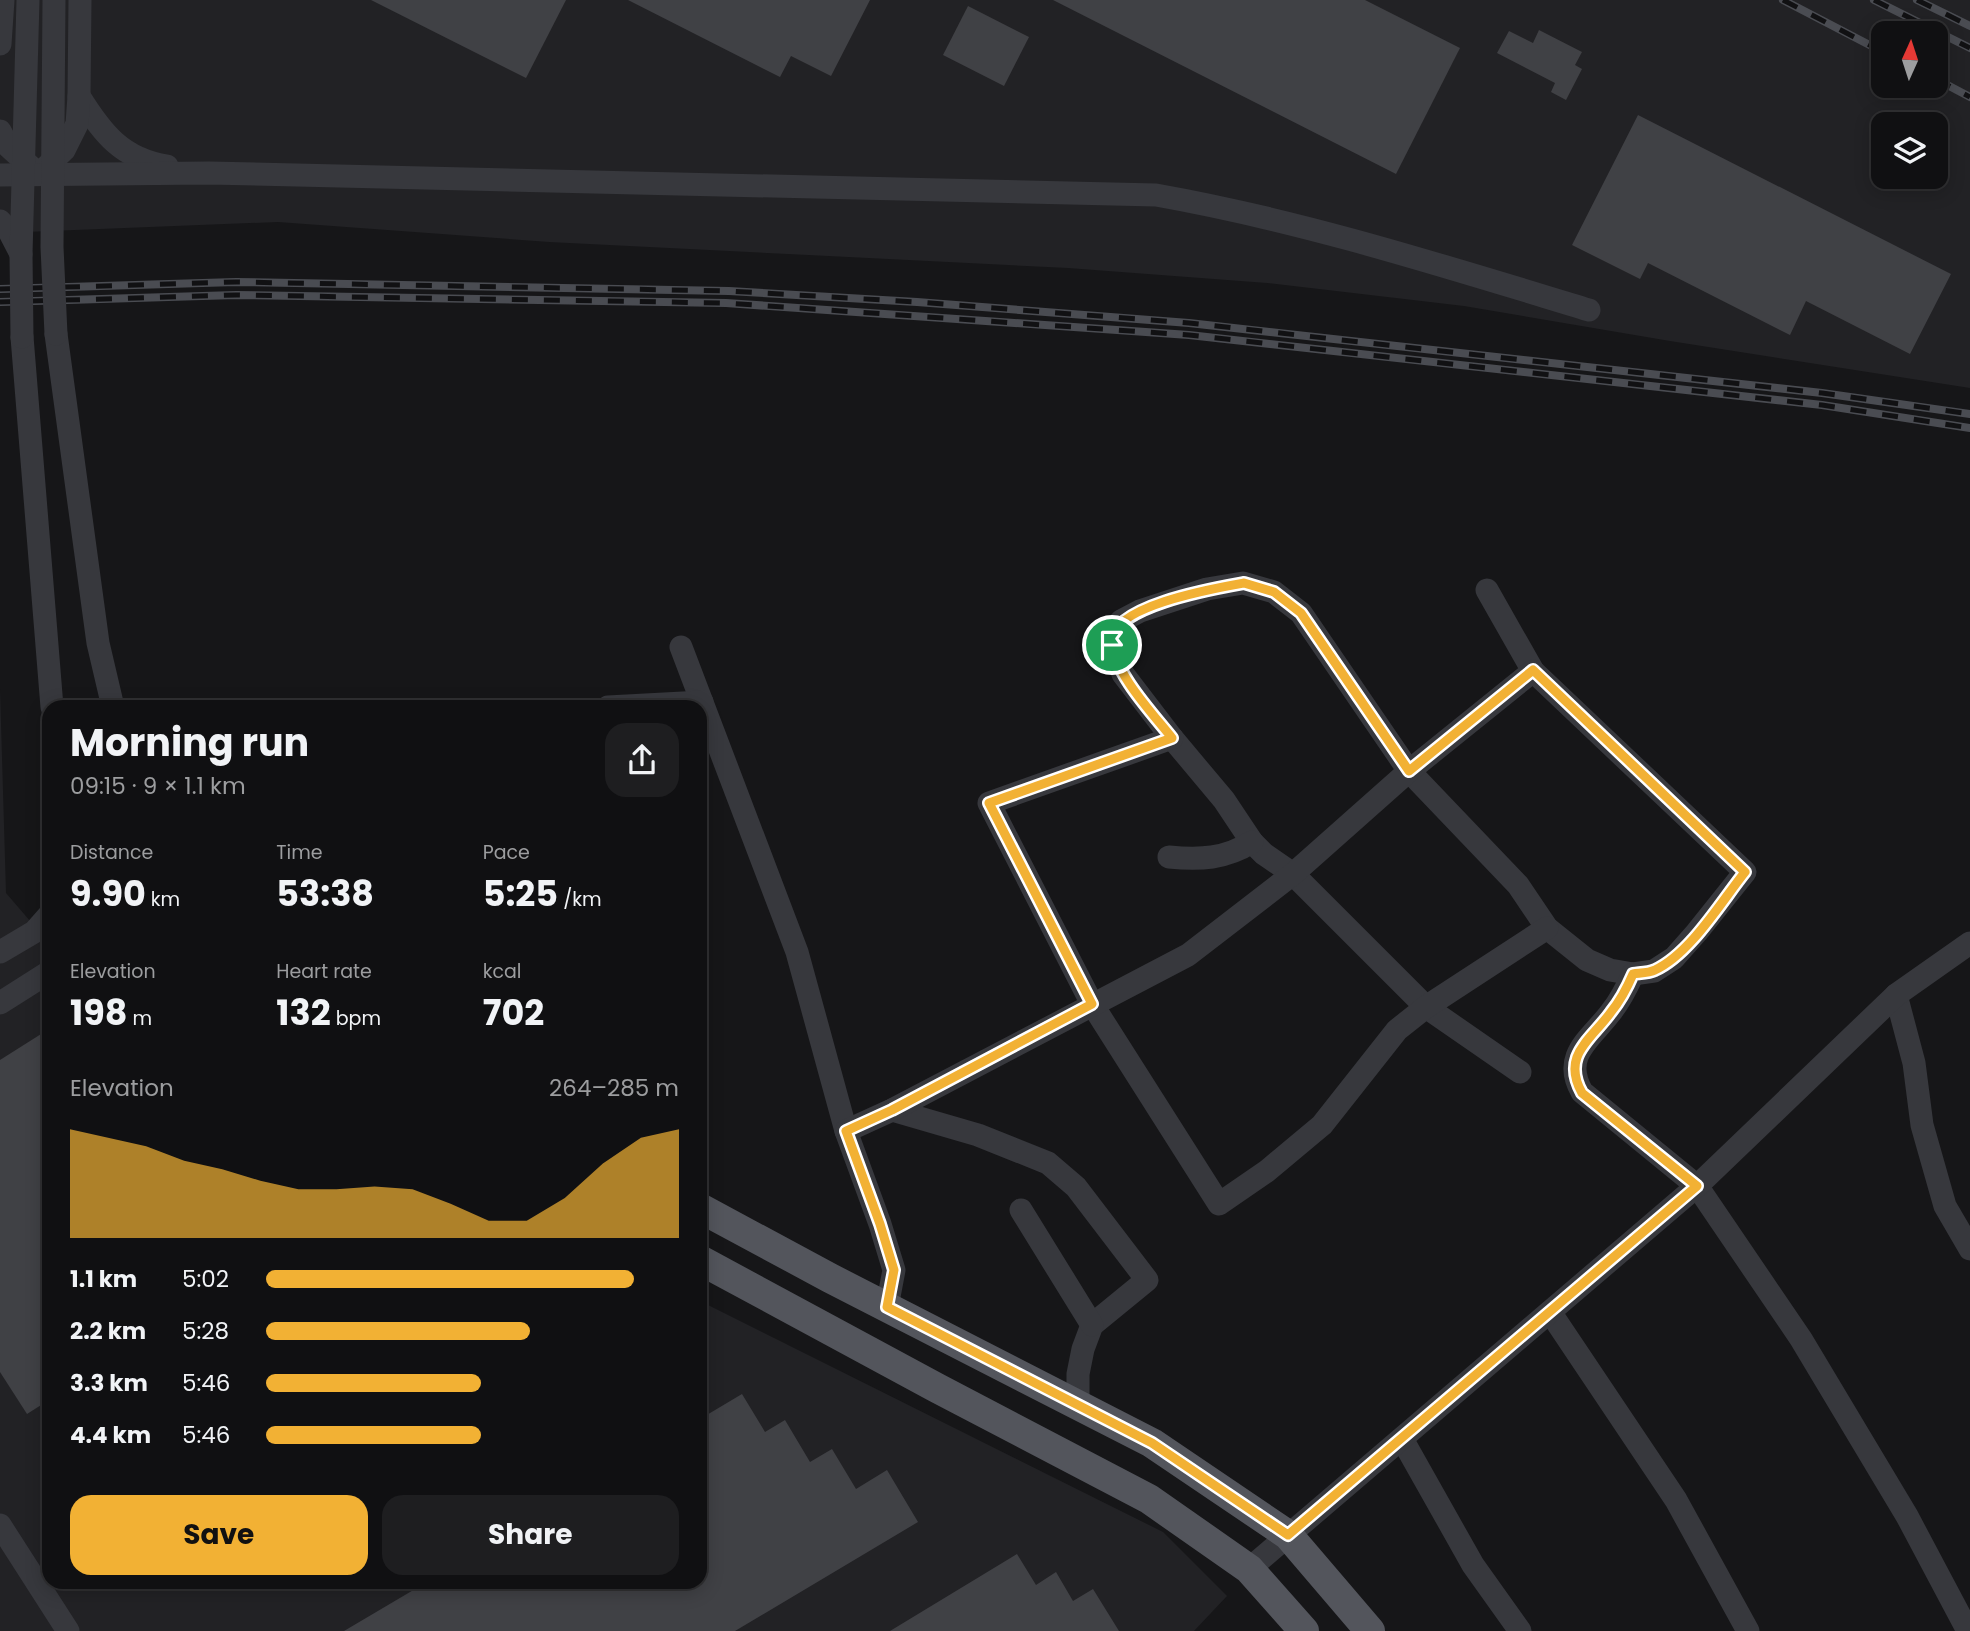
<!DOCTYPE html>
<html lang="en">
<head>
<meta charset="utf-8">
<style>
  body { margin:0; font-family:Poppins,sans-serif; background:#1e1e20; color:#f1f3f6; height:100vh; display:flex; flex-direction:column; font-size:26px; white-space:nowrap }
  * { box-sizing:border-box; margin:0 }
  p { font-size:23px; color:#9c9d9f }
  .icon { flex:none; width:38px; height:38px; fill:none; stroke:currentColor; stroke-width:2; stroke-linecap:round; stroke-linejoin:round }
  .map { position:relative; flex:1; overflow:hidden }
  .panel { position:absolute; left:42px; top:700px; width:665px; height:889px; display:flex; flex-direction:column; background:#101012; border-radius:21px; box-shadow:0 4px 18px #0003,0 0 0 2px #303032 }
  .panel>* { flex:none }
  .needle { width:46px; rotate:3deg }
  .fabs { position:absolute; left:1871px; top:21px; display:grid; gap:14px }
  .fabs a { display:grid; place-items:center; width:77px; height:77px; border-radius:14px; background:#101012; box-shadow:0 4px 18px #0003,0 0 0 2px #303032; font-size:35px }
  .pin { position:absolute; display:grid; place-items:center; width:60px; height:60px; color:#fff; margin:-30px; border:4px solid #fff; border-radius:50%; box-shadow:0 2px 7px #0007 }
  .round { display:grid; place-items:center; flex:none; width:74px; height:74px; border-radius:21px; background:#1e1e20 }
  .summary { display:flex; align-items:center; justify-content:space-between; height:119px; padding:0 28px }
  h1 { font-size:38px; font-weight:700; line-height:52px }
  .figures { display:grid; grid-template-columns:repeat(3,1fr); gap:10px; height:119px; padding:7px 28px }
  .figures div { display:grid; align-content:center }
  .figures b { font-size:35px; font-weight:700 }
  .figures small { font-size:19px; font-weight:400 }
  .figures p { font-size:19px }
  .chart { height:196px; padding:14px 28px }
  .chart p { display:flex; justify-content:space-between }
  .chart svg { width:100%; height:126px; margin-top:7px; fill:#f2b134; opacity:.7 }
  .action { display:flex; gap:14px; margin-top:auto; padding:14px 28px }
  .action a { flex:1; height:80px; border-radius:21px; background:#f2b134; color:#111; font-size:28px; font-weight:700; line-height:80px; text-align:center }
  .action a+a { background:#1e1e20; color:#f1f3f6 }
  ul { padding:0 28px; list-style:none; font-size:23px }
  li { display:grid; grid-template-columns:112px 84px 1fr; align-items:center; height:52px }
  li i { height:18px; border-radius:9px; background:#f2b134 }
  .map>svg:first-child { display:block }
  .built { fill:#222225; fill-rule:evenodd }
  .building { fill:#404145 }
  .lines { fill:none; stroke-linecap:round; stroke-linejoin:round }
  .minor { stroke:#37383d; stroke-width:23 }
  .major { stroke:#53555c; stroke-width:30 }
  .rail-casing { stroke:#4a4c52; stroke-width:8 }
  .rail { stroke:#111113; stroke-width:5; stroke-dasharray:16; stroke-linecap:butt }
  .minor-bridge { stroke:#37383d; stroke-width:23 }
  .route-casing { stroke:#fff; stroke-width:14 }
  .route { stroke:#f2b134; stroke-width:9 }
</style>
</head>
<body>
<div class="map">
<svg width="1970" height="1631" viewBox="0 0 1970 1631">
  <rect width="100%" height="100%" fill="#161618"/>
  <!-- built -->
  <g class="built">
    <path d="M0,0H1970V388L1670,341L1464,306L1267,283L1068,268L549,242L278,222L0,233ZM1883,33H1936V86H1883ZM1883,124H1936V177H1883Z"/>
    <polygon points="0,689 6,893 49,943 49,1582 700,1582 700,1301 1163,1532 1227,1596 1194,1631 0,1631"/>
  </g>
  <!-- building -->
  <g class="building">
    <polygon points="371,0 566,0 526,78"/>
    <polygon points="628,0 870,0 831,76 791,56 780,77"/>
    <polygon points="1053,0 1365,0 1460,48 1396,174"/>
    <polygon points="968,6 1029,37 1004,86 943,55"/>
    <polygon points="1539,30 1582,52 1575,65 1582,69 1566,100 1551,92 1555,83 1497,53 1509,31 1533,43"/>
    <polygon points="1638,115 1951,274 1910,354 1806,301 1790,335 1648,263 1640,279 1572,245"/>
    <polygon points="49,1029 49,1400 27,1414 0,1372 0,1060"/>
    <polygon points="742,1394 765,1432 785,1420 810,1462 832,1449 856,1489 887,1470 918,1522 735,1631 344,1631 427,1582 700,1582 700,1419"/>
    <polygon points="1017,1554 1036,1585 1056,1572 1073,1601 1093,1589 1119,1631 890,1631"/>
  </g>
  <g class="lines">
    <!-- minor -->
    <g class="minor">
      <polyline points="0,44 3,0"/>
      <path d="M79,96C102,133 122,159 167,166"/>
      <polyline points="0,131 8,146 34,170"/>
      <polyline points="43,170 64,150 77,124 79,96 80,0"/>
      <path d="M0,175L209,173L1156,195C1303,221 1447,267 1589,310"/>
      <polyline points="0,221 9,231 21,254"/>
      <polyline points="56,334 98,643 113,707"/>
      <polyline points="22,337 52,707"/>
      <polyline points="1487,590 1533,671 1745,872 1697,932 1674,958 1654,971 1633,974 1610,970 1587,960 1547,928 1518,885 1409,771 1301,613 1274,592 1243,583 1207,589 1140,611 1121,621 1113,633 1112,645 1123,674 1172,738 1224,800 1252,842 1264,854 1293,874 1426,1007 1520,1072"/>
      <polyline points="681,647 797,952 846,1131 880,1224 894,1270 887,1307"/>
      <polyline points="608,707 702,702"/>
      <polyline points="1172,738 989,803 1092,1004 1219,1204 1267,1171 1322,1125 1397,1030 1426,1007 1547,928"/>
      <path d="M1169,857C1200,860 1225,859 1252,842"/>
      <polyline points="0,952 34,932 49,915"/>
      <path d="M1633,974C1627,987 1620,1001 1611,1012C1591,1039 1561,1055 1582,1092L1697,1186L1801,1339L1907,1516L1968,1631"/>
      <polyline points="1896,995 1914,1063 1922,1125 1945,1206 1970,1249"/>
      <polyline points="0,1003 49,972"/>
      <polyline points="892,1110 978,1135 1048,1163 1076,1187 1147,1280 1092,1325 1083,1349 1078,1374 1078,1405"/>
      <polyline points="846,1131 892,1110 1188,955 1293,874 1409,771 1533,671"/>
      <polyline points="1021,1210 1092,1325"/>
      <polyline points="1550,1312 1676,1500 1748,1631"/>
      <polyline points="1402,1439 1473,1565 1520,1631"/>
      <polyline points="0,1525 68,1631"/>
      <polyline points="1249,1569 1697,1186 1896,995 1970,943"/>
    </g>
    <!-- major -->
    <g class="major">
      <polyline points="700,1208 830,1278 1152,1443 1288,1535 1370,1631"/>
      <polyline points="700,1260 937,1388 1149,1499 1249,1569 1304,1631"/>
    </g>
    <defs>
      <g id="rail">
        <polyline points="1783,0 1883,52"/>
        <polyline points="1874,0 1970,48"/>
        <polyline points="1917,0 1970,26"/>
        <polyline points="1936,79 1970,97"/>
        <polyline points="0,289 236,282 729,291 917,302 1189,323 1822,393 1970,414"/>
        <polyline points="0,302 236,295 726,303 1189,335 1822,405 1970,428"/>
      </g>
    </defs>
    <!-- rail casing -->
    <use href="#rail" class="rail-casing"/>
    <!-- rail -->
    <use href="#rail" class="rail"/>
    <!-- minor-bridge -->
    <g class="minor-bridge">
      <polyline points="54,0 52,247 56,334"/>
      <polyline points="22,337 21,254 28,0"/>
    </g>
  </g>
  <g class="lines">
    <defs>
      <path id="route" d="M1244,583L1274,592L1301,613L1409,771L1533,670L1745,872C1721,902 1690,954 1655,970C1649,973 1640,973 1633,974C1627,988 1620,1001 1611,1012C1591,1040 1561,1055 1582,1093L1697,1186L1288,1535L1152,1443L887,1307L894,1270L880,1224L846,1131L892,1110L1092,1004L989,803L1172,738C1153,714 1114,673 1112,642C1110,606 1216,588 1244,583Z"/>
    </defs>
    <!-- route casing -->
    <use href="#route" class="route-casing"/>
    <!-- route -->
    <use href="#route" class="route"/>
  </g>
</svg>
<div class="fabs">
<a><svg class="needle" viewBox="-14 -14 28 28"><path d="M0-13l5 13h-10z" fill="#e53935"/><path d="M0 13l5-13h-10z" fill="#9c9d9f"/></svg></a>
<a><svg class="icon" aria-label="layers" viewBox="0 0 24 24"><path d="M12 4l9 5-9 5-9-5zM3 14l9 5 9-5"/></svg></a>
</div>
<div class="pin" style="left:1112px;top:645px;background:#1e9e55"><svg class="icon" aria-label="arrive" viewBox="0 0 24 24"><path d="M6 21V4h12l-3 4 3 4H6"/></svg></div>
<section class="panel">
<div class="summary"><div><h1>Morning run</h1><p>09:15 · 9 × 1.1 km</p></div><a class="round"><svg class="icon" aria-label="share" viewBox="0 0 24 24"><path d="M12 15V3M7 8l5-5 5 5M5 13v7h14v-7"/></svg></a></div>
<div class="figures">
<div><p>Distance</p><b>9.90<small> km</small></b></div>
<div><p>Time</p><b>53:38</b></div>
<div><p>Pace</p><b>5:25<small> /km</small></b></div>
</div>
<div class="figures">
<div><p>Elevation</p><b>198<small> m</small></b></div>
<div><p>Heart rate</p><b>132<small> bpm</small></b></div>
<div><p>kcal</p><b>702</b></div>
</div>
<div class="chart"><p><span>Elevation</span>264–285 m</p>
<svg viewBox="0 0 160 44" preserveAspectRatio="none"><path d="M0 44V6L10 9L20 12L30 17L40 20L50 24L60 27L70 27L80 26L90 27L100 32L110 38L120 38L130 30L140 18L150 9L160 6V44z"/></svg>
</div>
<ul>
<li><b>1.1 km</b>5:02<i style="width:89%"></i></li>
<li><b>2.2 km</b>5:28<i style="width:64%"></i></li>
<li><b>3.3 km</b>5:46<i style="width:52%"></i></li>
<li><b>4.4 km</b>5:46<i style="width:52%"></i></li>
</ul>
<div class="action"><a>Save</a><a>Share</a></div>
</section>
</div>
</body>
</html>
